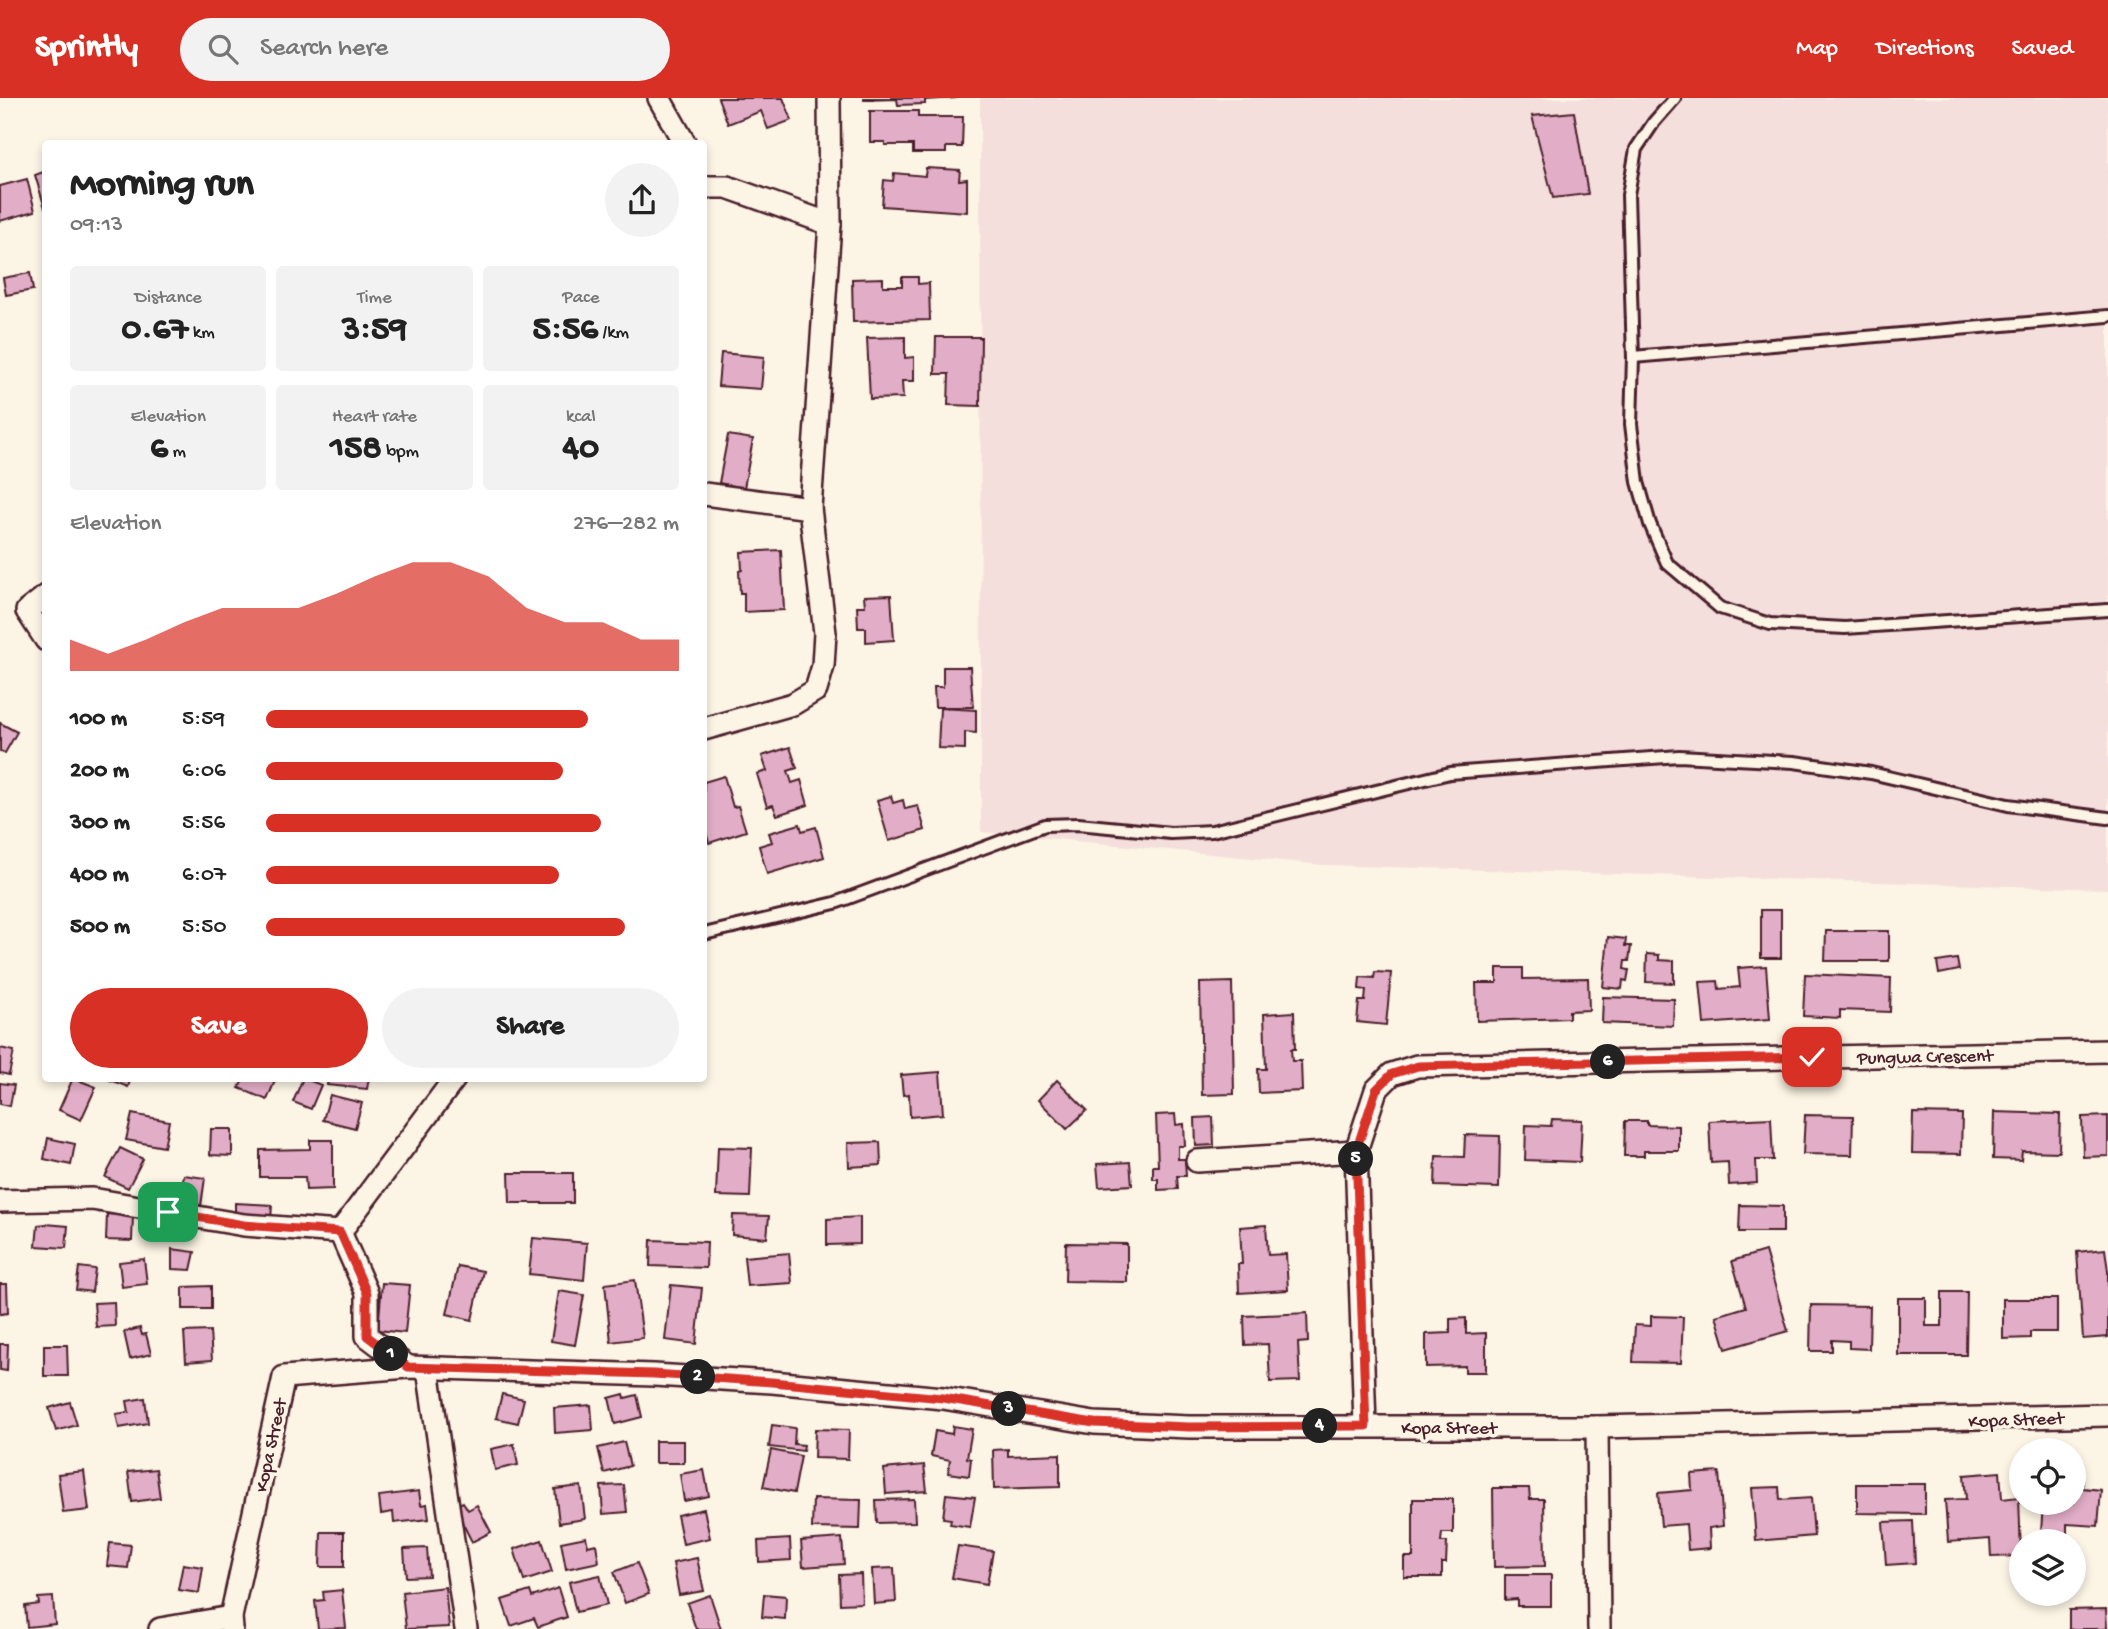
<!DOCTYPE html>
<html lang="en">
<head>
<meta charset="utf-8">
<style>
  body { margin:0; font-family:"Gochi Hand",sans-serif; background:#f2f2f2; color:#222; height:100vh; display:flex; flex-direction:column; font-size:26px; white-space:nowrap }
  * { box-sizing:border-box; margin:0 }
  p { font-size:23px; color:#767676 }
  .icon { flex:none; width:38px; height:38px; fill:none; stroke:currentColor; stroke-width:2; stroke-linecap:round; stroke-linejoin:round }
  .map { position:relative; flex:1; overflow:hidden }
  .side { position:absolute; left:42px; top:42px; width:665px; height:942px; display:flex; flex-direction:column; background:#fff; border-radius:7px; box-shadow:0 4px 10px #0003 }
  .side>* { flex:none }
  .controls { position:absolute; left:2009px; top:1340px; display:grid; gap:14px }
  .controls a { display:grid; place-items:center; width:77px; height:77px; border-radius:50%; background:#fff; box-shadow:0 4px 10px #0003; font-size:35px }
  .pin { position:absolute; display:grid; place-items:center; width:60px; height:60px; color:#fff; margin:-30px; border-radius:14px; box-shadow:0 4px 10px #0006 }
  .km { position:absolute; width:35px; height:35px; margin:-18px; border-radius:50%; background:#222; color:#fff; font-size:19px; line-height:35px; text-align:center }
  .round { display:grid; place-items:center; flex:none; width:74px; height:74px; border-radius:37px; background:#f2f2f2 }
  .summary { display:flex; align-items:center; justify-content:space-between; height:119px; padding:0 28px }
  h1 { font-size:38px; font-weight:800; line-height:52px }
  .stats { display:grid; grid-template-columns:repeat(3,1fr); gap:10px; height:119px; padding:7px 28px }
  .stats div { display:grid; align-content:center; border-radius:7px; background:#f2f2f2; text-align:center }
  .stats b { font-size:35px; font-weight:800 }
  .stats small { font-size:19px; font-weight:400 }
  .stats p { font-size:19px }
  .chart { height:196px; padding:14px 28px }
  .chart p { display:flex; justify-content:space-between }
  .chart svg { width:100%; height:126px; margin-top:7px; fill:#d93025; opacity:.7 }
  .button { display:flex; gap:14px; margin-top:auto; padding:14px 28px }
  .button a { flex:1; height:80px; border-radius:42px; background:#d93025; color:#fff; font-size:28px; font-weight:800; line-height:80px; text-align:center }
  .button a+a { background:#f2f2f2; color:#222 }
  ul { padding:0 28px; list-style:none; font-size:23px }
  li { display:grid; grid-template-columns:112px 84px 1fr; align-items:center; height:52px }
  li i { height:18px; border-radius:9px; background:#d93025 }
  header { display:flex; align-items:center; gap:42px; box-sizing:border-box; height:98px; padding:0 35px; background:#d93025; color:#fff }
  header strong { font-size:33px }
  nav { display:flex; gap:38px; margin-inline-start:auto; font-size:24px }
  .search { width:490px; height:63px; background:#f2f2f2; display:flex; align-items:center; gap:18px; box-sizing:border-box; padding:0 24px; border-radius:38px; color:#767676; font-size:26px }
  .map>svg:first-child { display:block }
  .built { fill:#f4dfdc }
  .building { fill:#e2adc7; stroke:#4a1f2b; stroke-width:2 }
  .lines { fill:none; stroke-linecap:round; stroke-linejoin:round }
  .lane-casing { stroke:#4a1f2b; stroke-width:16 }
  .street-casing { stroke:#4a1f2b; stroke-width:26 }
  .lane { stroke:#fcf5e5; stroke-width:10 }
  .street { stroke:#fcf5e5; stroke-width:21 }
  .route-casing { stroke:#fff; stroke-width:14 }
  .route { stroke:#d93025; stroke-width:9 }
  .labels { text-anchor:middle; stroke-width:7; stroke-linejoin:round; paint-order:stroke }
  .street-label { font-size:19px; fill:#4a1f2b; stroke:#fcf5e5 }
</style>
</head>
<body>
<header>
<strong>Sprintly</strong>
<div class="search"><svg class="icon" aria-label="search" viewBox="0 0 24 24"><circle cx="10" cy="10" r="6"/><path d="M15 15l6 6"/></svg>Search here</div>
<nav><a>Map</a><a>Directions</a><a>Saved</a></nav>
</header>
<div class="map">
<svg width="2108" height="1531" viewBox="0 0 2108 1531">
  <rect width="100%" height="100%" fill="#fcf5e5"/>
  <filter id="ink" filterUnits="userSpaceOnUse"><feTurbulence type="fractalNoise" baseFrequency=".0143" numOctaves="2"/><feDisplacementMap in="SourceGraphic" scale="14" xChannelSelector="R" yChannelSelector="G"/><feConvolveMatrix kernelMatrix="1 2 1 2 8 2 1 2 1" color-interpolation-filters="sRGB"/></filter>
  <g filter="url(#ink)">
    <!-- built -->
    <polygon class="built" points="980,0 2108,0 2108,791 1323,767 981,734"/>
    <!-- building -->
    <g class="building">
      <polygon points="718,0 783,0 792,22 768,31 761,13 728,26"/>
      <polygon points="864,0 957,0 925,2 925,6 898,7 897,1 864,2"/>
      <polygon points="870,13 918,13 918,19 963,19 962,49 946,49 946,55 913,55 913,47 885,47 885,44 870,44"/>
      <polygon points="1574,14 1588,96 1553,100 1532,18"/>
      <polygon points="926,70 960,72 959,82 967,81 967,114 882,108 884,82 893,83 894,75 925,78"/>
      <polygon points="46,73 46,110 45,110 35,77"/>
      <polygon points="27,81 35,113 0,123 0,88"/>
      <polygon points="30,175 33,192 6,197 3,180"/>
      <polygon points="902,179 918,179 918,186 929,185 930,222 853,224 852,181 883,180 883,188 902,188"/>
      <polygon points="905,239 905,260 914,259 914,283 902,283 903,300 870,301 867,240"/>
      <polygon points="936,239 981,239 980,308 948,307 949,276 935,276"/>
      <polygon points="721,255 764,259 761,291 718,288"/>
      <polygon points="728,337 753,341 744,390 719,385"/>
      <polygon points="781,452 784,512 744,514 744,495 740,495 739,473 742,472 741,454"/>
      <polygon points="891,497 894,542 866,544 866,530 858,530 857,508 865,508 864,498"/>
      <polygon points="943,569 970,569 973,609 935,609 934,589 943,589"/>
      <polygon points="940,610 976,612 976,635 965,634 965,651 938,650"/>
      <polygon points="0,625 17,634 5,655 0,653"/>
      <polygon points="790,649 797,670 788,673 792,685 801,682 808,707 777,717 773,707 767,709 757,676 767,673 762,658"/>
      <polygon points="724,678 733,709 738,708 746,733 709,745 704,727 704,684"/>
      <polygon points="891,698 893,705 903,702 905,711 918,708 925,732 889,743 877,702"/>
      <polygon points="800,726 802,733 816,729 824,759 767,776 759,748 772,744 769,735"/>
      <rect x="1761" y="812" width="20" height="48"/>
      <polygon points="1826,833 1889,833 1889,863 1825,863"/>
      <polygon points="1608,839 1626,841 1625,848 1631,848 1629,863 1625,863 1624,871 1629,872 1627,883 1623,882 1622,891 1603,889"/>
      <polygon points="1647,856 1659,857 1659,862 1674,863 1674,885 1646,884"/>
      <polygon points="1957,861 1959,872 1939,876 1937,864"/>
      <polygon points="1766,868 1770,921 1704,926 1700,884 1718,883 1719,891 1740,889 1738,870"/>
      <polygon points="1497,870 1523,870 1523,881 1588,880 1589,912 1569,913 1569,920 1477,923 1476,885 1497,885"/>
      <polygon points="1375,874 1391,875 1386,927 1357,924 1359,903 1365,903 1366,892 1359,891 1360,879 1374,880"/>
      <polygon points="1805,876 1891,880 1890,914 1840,912 1840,920 1803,918"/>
      <polygon points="1232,884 1234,996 1202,997 1200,885"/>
      <polygon points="1603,899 1674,901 1673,928 1602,925"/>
      <polygon points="1294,914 1295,951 1291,951 1292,963 1301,963 1302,993 1259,995 1258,971 1266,971 1264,916"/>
      <polygon points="0,950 14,953 9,977 0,975"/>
      <polygon points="940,974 943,1016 910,1019 909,996 903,997 901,977"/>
      <polygon points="73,980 96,989 81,1022 59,1012"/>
      <polygon points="105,980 131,980 128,989"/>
      <polygon points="244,980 268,980 275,983 267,1002 239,990"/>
      <polygon points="303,980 321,987 311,1011 293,1004"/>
      <polygon points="328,980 369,980 367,991 327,987"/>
      <polygon points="1057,982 1087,1012 1067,1031 1038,1002"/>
      <polygon points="0,985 14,987 10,1008 0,1006"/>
      <polygon points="330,997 362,1005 355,1030 323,1022"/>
      <polygon points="1994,1014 2060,1016 2059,1054 2022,1053 2021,1062 1993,1061"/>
      <polygon points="1913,1015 1962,1016 1961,1056 1912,1055"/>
      <polygon points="132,1016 169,1023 164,1049 126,1042"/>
      <polygon points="1175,1016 1176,1027 1184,1026 1185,1048 1178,1048 1178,1061 1185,1061 1186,1078 1177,1078 1178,1091 1158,1092 1158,1081 1153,1081 1153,1068 1158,1068 1156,1017"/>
      <polygon points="1805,1017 1853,1018 1852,1057 1803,1056"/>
      <polygon points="2108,1018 2108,1058 2083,1059 2082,1019"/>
      <polygon points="1213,1019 1214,1047 1196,1048 1195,1020"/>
      <polygon points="1771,1020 1773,1062 1756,1062 1757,1085 1729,1087 1728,1064 1711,1065 1709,1023"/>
      <polygon points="1552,1021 1582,1022 1580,1064 1525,1062 1526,1027 1551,1028"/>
      <polygon points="1625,1023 1647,1023 1647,1027 1679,1028 1679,1053 1644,1053 1644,1058 1624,1058"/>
      <polygon points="211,1031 232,1031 232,1058 210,1057"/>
      <polygon points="1465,1037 1500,1038 1499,1090 1435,1088 1436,1058 1464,1059"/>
      <polygon points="48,1040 75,1046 71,1067 44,1061"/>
      <polygon points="310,1042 333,1042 333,1091 306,1092 305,1079 260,1079 260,1052 310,1051"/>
      <polygon points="880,1044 881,1067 849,1069 848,1045"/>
      <polygon points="718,1049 752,1050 750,1099 716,1098"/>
      <polygon points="120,1050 143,1061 128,1090 105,1079"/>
      <polygon points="1130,1064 1132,1087 1099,1089 1097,1066"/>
      <polygon points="509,1075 573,1075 573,1105 510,1105"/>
      <polygon points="184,1077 205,1080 201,1108 179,1104"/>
      <polygon points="235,1105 272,1107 271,1122 235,1120"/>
      <polygon points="1740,1107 1783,1108 1783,1134 1739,1134"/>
      <polygon points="107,1116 133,1118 132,1143 106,1142"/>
      <polygon points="733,1117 769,1118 767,1140 732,1137"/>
      <polygon points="860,1119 860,1146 827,1147 827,1121"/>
      <polygon points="46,1126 68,1128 66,1150 36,1148 38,1127"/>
      <polygon points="1266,1127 1268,1157 1286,1156 1288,1192 1239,1195 1238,1166 1242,1166 1240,1129"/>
      <polygon points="533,1140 587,1145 584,1182 529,1176"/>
      <polygon points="651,1142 707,1144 706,1170 650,1168"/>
      <polygon points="1066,1145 1127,1146 1127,1184 1065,1183"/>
      <polygon points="172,1151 195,1154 191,1172 172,1171"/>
      <polygon points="2105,1151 2108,1173 2108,1239 2083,1241 2077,1154"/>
      <polygon points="1765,1153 1788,1233 1726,1251 1716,1218 1746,1209 1732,1163"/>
      <polygon points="789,1155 792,1185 747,1188 744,1159"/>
      <polygon points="144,1161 147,1186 122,1189 119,1164"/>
      <polygon points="458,1168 483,1173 472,1222 447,1216"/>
      <polygon points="79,1169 95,1171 92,1194 76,1192"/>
      <polygon points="635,1182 643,1240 611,1244 605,1186"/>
      <polygon points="382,1185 410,1187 405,1235 378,1232"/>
      <polygon points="0,1186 7,1186 8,1215 0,1216"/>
      <polygon points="671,1187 702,1190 696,1246 665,1242"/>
      <polygon points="211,1188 211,1211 183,1211 183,1189"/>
      <polygon points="559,1193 584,1197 575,1247 551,1243"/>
      <polygon points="1942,1194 1967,1194 1966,1257 1898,1257 1898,1200 1926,1200 1926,1228 1942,1228"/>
      <polygon points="2003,1201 2057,1201 2057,1234 2030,1234 2030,1240 2003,1241"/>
      <polygon points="114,1204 115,1228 96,1229 94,1205"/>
      <polygon points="1811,1207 1870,1208 1869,1251 1849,1250 1849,1243 1832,1242 1832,1253 1810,1253"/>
      <polygon points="1307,1215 1308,1244 1298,1245 1300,1283 1270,1284 1268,1246 1245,1247 1244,1218"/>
      <polygon points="1651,1218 1683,1219 1681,1265 1633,1264 1635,1227 1651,1228"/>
      <polygon points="1466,1220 1466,1236 1486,1235 1486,1274 1465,1274 1465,1268 1426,1269 1426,1236 1450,1235 1450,1221"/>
      <polygon points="140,1230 142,1237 146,1236 151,1256 130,1261 124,1234"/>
      <polygon points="210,1233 212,1262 186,1264 184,1234"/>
      <polygon points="0,1246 8,1246 7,1273 0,1272"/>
      <polygon points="44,1247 67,1247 68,1278 44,1278"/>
      <polygon points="502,1296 524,1301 518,1325 496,1320"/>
      <polygon points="624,1296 625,1300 637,1297 642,1319 615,1326 609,1300"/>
      <polygon points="145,1300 148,1325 119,1330 116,1316 129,1314 127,1303"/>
      <polygon points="70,1304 77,1327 56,1333 49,1310"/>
      <polygon points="591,1307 593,1332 555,1335 554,1310"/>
      <polygon points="772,1327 795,1330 794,1346 804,1347 803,1353 769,1349"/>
      <polygon points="953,1328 972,1331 967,1360 971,1361 969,1378 948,1375 950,1362 931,1358 935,1333 952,1336"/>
      <polygon points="815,1331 849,1332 848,1361 814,1360"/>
      <rect x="655" y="1343" width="29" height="22"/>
      <polygon points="624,1344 630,1368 604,1375 598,1350"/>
      <polygon points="514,1346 518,1367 495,1372 491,1351"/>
      <polygon points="1008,1351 1008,1358 1060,1356 1060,1389 994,1391 993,1352"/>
      <polygon points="771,1352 801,1358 794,1395 763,1389"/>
      <polygon points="924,1367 927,1393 886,1396 884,1371"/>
      <polygon points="156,1371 160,1400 132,1404 128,1374"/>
      <polygon points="704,1372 709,1398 684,1403 680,1376"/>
      <polygon points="84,1373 89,1412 63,1415 58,1376"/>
      <polygon points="1719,1374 1723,1428 1709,1430 1710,1450 1688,1452 1686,1426 1661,1428 1658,1395 1692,1392 1691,1376"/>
      <polygon points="2000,1374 2002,1401 2019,1399 2021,1458 1991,1459 1990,1441 1948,1444 1945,1402 1966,1401 1964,1377"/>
      <polygon points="2074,1382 2083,1383 2083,1390 2101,1392 2098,1428 2067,1426 2067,1436 2041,1434 2043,1405 2074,1405"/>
      <polygon points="1857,1386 1925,1386 1925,1416 1857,1415"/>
      <polygon points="624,1387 627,1414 603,1416 601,1388"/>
      <polygon points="581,1388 585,1421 559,1425 555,1391"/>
      <polygon points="1779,1389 1780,1402 1811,1400 1814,1438 1756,1443 1752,1390"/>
      <polygon points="1493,1390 1529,1390 1530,1401 1544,1401 1545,1468 1494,1469"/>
      <polygon points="419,1393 421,1407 427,1406 429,1421 394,1425 393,1414 381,1416 379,1398"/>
      <polygon points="946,1396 975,1399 970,1429 950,1426 951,1421 943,1420"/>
      <polygon points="813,1401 861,1402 860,1431 812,1430"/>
      <polygon points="914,1401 915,1424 877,1425 876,1402"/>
      <polygon points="1413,1401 1453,1401 1453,1435 1442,1435 1441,1444 1447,1444 1446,1465 1442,1465 1442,1479 1404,1479 1404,1459 1413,1459"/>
      <polygon points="463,1404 468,1412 477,1407 491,1434 472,1444 454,1408"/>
      <polygon points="704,1411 710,1440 683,1446 677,1417"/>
      <polygon points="1913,1423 1915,1465 1886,1467 1883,1424"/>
      <polygon points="321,1434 344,1434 344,1469 320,1469"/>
      <polygon points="586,1439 588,1448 596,1446 599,1464 566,1471 561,1444"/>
      <polygon points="842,1440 844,1466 803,1469 801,1443"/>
      <polygon points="790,1441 791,1462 759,1464 758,1443"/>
      <polygon points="542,1442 552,1474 524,1483 514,1451"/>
      <polygon points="110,1445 131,1447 128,1470 107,1468"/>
      <polygon points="958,1448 993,1453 987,1486 952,1480"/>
      <polygon points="427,1450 429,1478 406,1479 404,1451"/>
      <polygon points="697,1460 704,1493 679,1497 673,1465"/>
      <polygon points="637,1465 649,1496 625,1505 614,1474"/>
      <polygon points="183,1466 203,1469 199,1495 178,1492"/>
      <polygon points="894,1470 896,1504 874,1506 872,1471"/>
      <polygon points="861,1476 862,1505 840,1506 839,1477"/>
      <polygon points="600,1477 607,1507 576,1514 569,1484"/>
      <polygon points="1505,1477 1551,1477 1551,1508 1517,1508 1517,1501 1505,1502"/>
      <polygon points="445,1489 449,1529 406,1531 402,1494"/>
      <polygon points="558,1490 567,1519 538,1529 534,1520 511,1528 502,1502 530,1493 532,1499"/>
      <polygon points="342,1492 346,1530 318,1531 315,1503 324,1502 323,1494"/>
      <polygon points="764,1496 786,1498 785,1521 762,1519"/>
      <polygon points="710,1497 721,1531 696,1531 687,1505"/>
      <polygon points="53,1499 55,1526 27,1529 25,1508 39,1506 38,1500"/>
      <polygon points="2106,1511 2107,1531 2069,1531 2069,1512"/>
    </g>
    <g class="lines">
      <defs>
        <g id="lane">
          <polyline points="1675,0 1654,24 1636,51 1628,97 1633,259 1631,326 1638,384 1650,426 1667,465 1720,510 1770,526 1845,530 2108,512"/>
          <polyline points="1633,259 2108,218"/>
          <polyline points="704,836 835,805 1045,727 1078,726 1171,735 1212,733 1450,675 1679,658 1794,664 1871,675 2008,707 2108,720"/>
        </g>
        <g id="street">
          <polyline points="659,0 685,46"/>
          <polyline points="704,89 727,89 830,126"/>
          <polyline points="704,396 810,410"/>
          <polyline points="46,498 27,513 46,542"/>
          <polyline points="704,631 793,606 816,592 823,568 825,535 810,410 830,126 829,0"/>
          <polyline points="1197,1063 1356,1053"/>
          <polyline points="0,1103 92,1101 244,1127 340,1134"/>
          <polyline points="340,1134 455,980"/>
          <polyline points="340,1134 367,1195 367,1238 408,1269"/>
          <polyline points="428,1271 466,1531"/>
          <polyline points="1365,1328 1356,1053 1376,992 1392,976 1417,968 2108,953"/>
          <polyline points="1597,1329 1599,1531"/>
          <polyline points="160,1531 231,1519"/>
          <polyline points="232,1531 231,1519 284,1279 408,1269 654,1277 772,1284 943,1300 1094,1325 1189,1329 1597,1329 2108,1317"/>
        </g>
      </defs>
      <!-- lane casing -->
      <use href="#lane" class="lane-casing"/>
      <!-- street casing -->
      <use href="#street" class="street-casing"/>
      <!-- lane -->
      <use href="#lane" class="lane"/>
      <!-- street -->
      <use href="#street" class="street"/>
    </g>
  </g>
  <g class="lines" filter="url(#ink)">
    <defs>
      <polyline id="route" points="168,1114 244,1127 340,1134 367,1195 367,1238 408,1269 654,1276 772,1284 943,1300 1094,1325 1189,1329 1366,1328 1356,1053 1376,992 1392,976 1418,968 1812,959"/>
    </defs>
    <!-- route casing -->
    <use href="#route" class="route-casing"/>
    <!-- route -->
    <use href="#route" class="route"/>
  </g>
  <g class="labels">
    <!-- street labels -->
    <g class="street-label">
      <text transform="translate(1925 957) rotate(-1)" y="7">Pungwa Crescent</text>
      <text transform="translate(2016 1320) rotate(-2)" y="7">Kopa Street</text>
      <text x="1449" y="1335">Kopa Street</text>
      <text transform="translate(269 1347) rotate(-78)" y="7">Kopa Street</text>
    </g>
  </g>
</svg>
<div class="controls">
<a><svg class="icon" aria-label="locate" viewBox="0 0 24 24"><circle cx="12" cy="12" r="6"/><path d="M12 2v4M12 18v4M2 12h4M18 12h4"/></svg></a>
<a><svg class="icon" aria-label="layers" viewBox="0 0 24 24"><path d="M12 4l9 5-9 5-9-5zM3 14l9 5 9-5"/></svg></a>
</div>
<div class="pin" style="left:168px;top:1114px;background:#1e9e55"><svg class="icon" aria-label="arrive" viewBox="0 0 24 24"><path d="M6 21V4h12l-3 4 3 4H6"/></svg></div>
<div class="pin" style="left:1812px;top:959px;background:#d93025"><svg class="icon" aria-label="check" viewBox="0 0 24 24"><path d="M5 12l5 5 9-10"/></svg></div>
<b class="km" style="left:391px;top:1256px">1</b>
<b class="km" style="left:698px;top:1279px">2</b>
<b class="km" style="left:1009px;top:1311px">3</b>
<b class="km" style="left:1320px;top:1328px">4</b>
<b class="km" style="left:1356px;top:1061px">5</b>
<b class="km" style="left:1608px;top:964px">6</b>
<section class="side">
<div class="summary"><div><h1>Morning run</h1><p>09:13</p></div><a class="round"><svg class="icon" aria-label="share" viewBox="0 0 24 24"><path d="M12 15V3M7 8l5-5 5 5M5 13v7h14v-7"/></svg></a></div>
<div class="stats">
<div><p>Distance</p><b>0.67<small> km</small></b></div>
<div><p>Time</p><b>3:59</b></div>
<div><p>Pace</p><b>5:56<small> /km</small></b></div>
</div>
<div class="stats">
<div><p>Elevation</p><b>6<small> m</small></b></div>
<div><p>Heart rate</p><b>158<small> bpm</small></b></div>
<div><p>kcal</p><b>40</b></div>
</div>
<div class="chart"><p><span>Elevation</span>276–282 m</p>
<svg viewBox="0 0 160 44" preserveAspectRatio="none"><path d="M0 44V33L10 38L20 33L30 27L40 22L50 22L60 22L70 17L80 11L90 6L100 6L110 11L120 22L130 27L140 27L150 33L160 33V44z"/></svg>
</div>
<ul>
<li><b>100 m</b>5:59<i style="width:78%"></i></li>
<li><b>200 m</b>6:06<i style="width:72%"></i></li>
<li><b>300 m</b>5:56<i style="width:81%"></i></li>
<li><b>400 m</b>6:07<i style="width:71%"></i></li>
<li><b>500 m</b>5:50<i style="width:87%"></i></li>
</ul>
<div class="button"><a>Save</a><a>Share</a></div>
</section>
</div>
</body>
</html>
